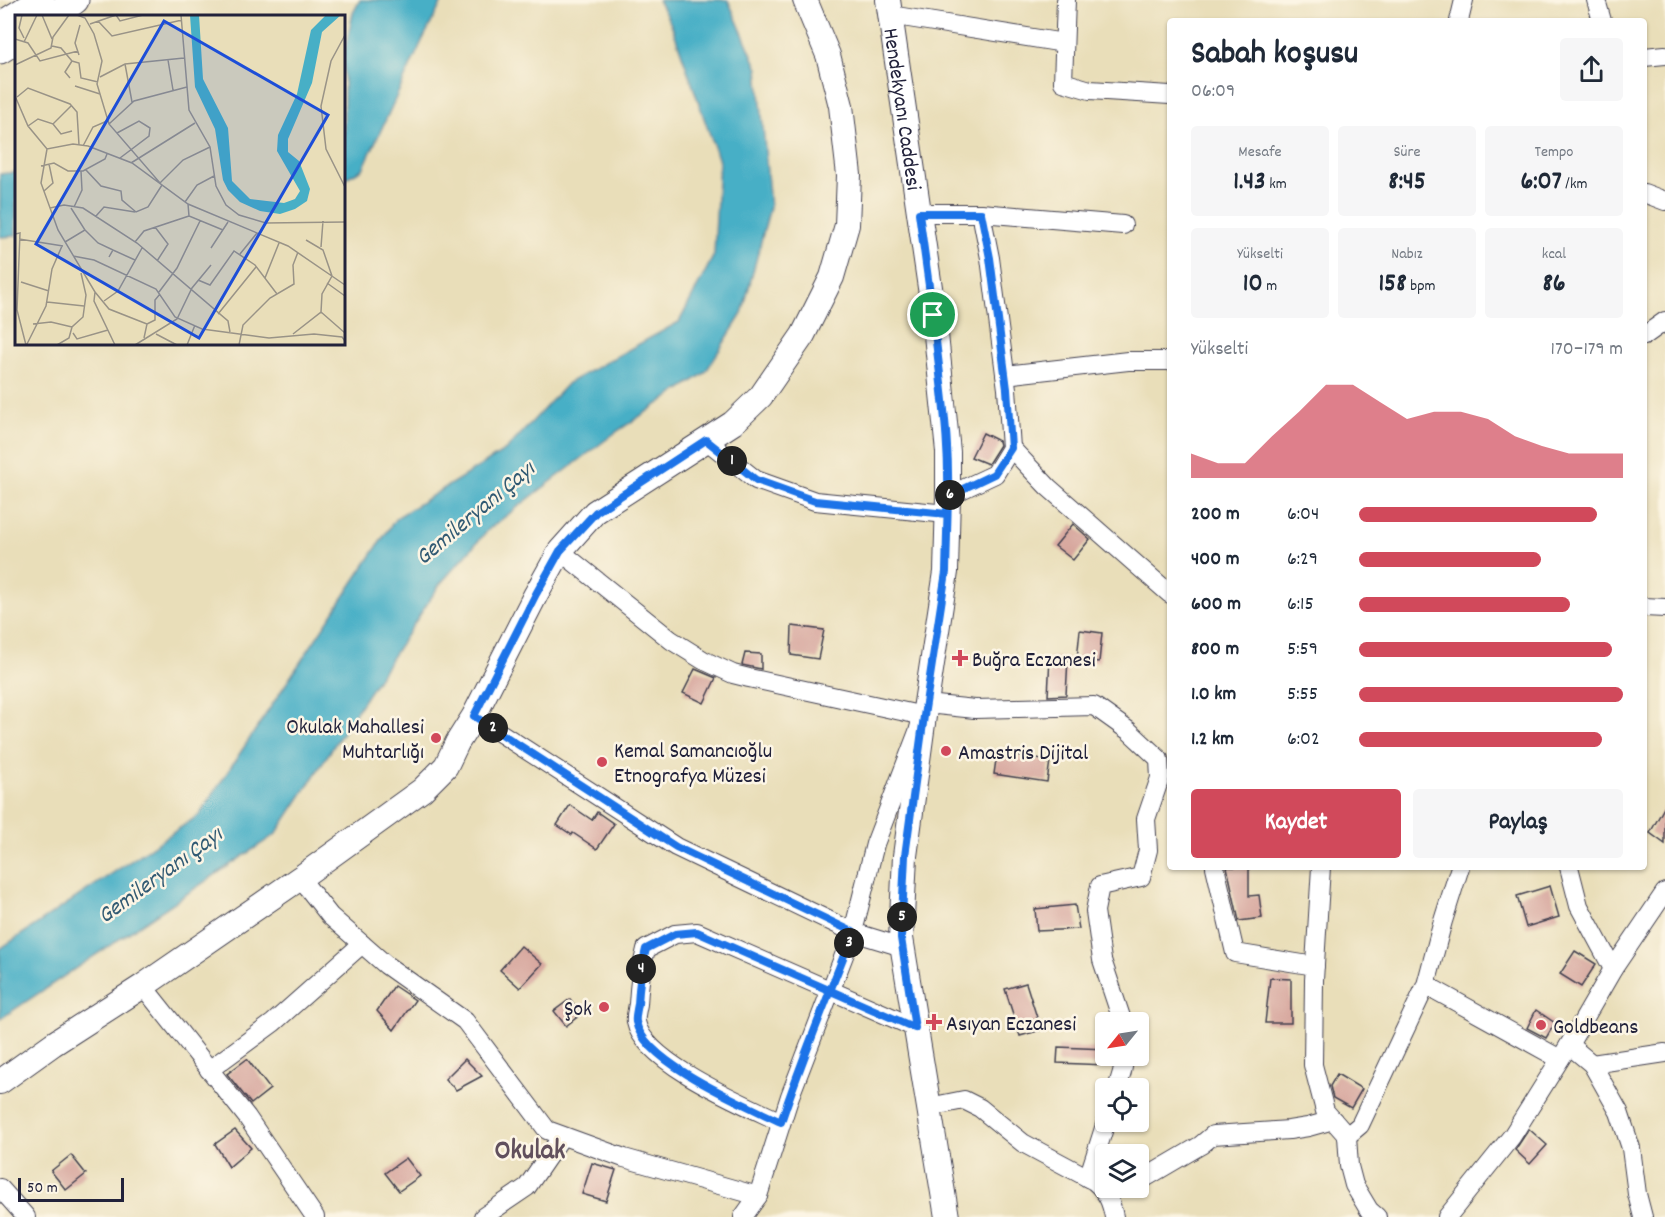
<!DOCTYPE html>
<html lang="tr">
<head>
<meta charset="utf-8">
<style>
  body { margin:0; font-family:Dekko,sans-serif; background:#f6f6f7; color:#1f2937; height:100vh; display:flex; flex-direction:column; font-size:22px; white-space:nowrap }
  * { box-sizing:border-box; margin:0 }
  p { font-size:20px; color:#747a83 }
  .icon { flex:none; width:33px; height:33px; fill:none; stroke:currentColor; stroke-width:2; stroke-linecap:round; stroke-linejoin:round }
  .map { position:relative; flex:1; overflow:hidden }
  .panel { position:absolute; left:1167px; top:18px; width:480px; height:852px; display:flex; flex-direction:column; background:#fff; border-radius:6px; box-shadow:0 2px 4px #0004 }
  .panel>* { flex:none }
  .needle { width:39px; rotate:240deg }
  .tools { position:absolute; left:1095px; top:1012px; display:grid; gap:12px }
  .tools a { display:grid; place-items:center; width:54px; height:54px; border-radius:6px; background:#fff; box-shadow:0 2px 4px #0004; font-size:30px }
  .scale { position:absolute; left:18px; bottom:15px; width:106px; box-sizing:border-box; padding-left:6px; border:3px solid #22223b; border-top:0; font-size:16px; line-height:21px; white-space:nowrap; color:#22223b; -webkit-text-stroke:4px #fcf5e5; paint-order:stroke }
  .pin { position:absolute; display:grid; place-items:center; width:51px; height:51px; color:#fff; margin:-26px; border:3px solid #fff; border-radius:50%; box-shadow:0 2px 6px #0007 }
  .km { position:absolute; width:30px; height:30px; margin:-15px; border-radius:50%; background:#222; color:#fff; font-size:16px; line-height:30px; text-align:center }
  .round { display:grid; place-items:center; flex:none; width:63px; height:63px; border-radius:6px; background:#f6f6f7 }
  .overview { display:flex; align-items:center; justify-content:space-between; height:102px; padding:0 24px }
  h1 { font-size:33px; font-weight:800; line-height:45px }
  .metrics { display:grid; grid-template-columns:repeat(3,1fr); gap:9px; height:102px; padding:6px 24px }
  .metrics div { display:grid; align-content:center; border-radius:6px; background:#f6f6f7; text-align:center }
  .metrics b { font-size:26px; font-weight:800 }
  .metrics small { font-size:16px; font-weight:400 }
  .metrics p { font-size:16px }
  .chart { height:168px; padding:12px 24px }
  .chart p { display:flex; justify-content:space-between }
  .chart svg { width:100%; height:108px; margin-top:6px; fill:#d1495b; opacity:.7 }
  .primary-button { display:flex; gap:12px; margin-top:auto; padding:12px 24px }
  .primary-button a { flex:1; height:69px; border-radius:6px; background:#d1495b; color:#fff; font-size:24px; font-weight:800; line-height:69px; text-align:center }
  .primary-button a+a { background:#f6f6f7; color:#1f2937 }
  ul { padding:0 24px; list-style:none; font-size:20px }
  li { display:grid; grid-template-columns:96px 72px 1fr; align-items:center; height:45px }
  li i { height:15px; border-radius:8px; background:#d1495b }
  .map>svg:first-child { display:block }
  .water { fill:#47afc6; stroke:#346880; stroke-width:1.5 }
  .building { fill:#d6a49b }
  .lines { fill:none; stroke-linecap:round; stroke-linejoin:round }
  .minor-casing { stroke:#403e4e; stroke-width:20 }
  .major-casing { stroke:#403e4e; stroke-width:26 }
  .highway-casing { stroke:#403e4e; stroke-width:29 }
  .minor { stroke:#fff; stroke-width:18 }
  .major { stroke:#fff; stroke-width:24 }
  .highway { stroke:#fff; stroke-width:27 }
  .route-casing { stroke:#fff; stroke-width:12 }
  .route { stroke:#1a73e8; stroke-width:8 }
  .poi-dot { fill:#d1495b; stroke:#fcf5e5; stroke-width:2 }
  .labels { text-anchor:middle; stroke-width:5; stroke-linejoin:round; paint-order:stroke }
  .street-label { font-size:22px; fill:#22223b; stroke:#fcf5e5 }
  .poi-label { font-size:22px; fill:#22223b; stroke:#fcf5e5; text-anchor:start }
  .water-label { font-size:24px; font-style:italic; fill:#315a73; stroke:#fcf5e5 }
  .district-label { font-size:28px; font-weight:bold; fill:#61505d; stroke:#fcf5e5 }
  .inset-road { fill:none; stroke:#999387; stroke-width:1.5 }
  .view { fill:#1d4ed8; fill-opacity:0.15; stroke:#1d4ed8; stroke-width:3 }
  .inset-edge { fill:none; stroke:#22223b; stroke-width:3 }
</style>
</head>
<body>
<div class="map">
<svg width="1665" height="1217" viewBox="0 0 1665 1217">
  <rect width="100%" height="100%" fill="#fcf5e5"/>
  <filter id="ink" filterUnits="userSpaceOnUse"><feTurbulence type="fractalNoise" baseFrequency=".0167" numOctaves="2"/><feDisplacementMap in="SourceGraphic" scale="12" xChannelSelector="R" yChannelSelector="G"/><feConvolveMatrix kernelMatrix="1 2 1 2 8 2 1 2 1" color-interpolation-filters="sRGB"/></filter>
  <filter id="wash" filterUnits="userSpaceOnUse"><feTurbulence type="fractalNoise" baseFrequency=".008" numOctaves="4" result="noise"/><feDisplacementMap in="SourceGraphic" scale="24" xChannelSelector="R" yChannelSelector="G"/><feGaussianBlur stdDeviation="1.35" result="paint"/><feColorMatrix in="noise" values="0 0 0 0 0 0 0 0 0 0 0 0 0 0 0 0 0 1.4 0 .05"/><feComposite in="paint" operator="in"/></filter>
  <g filter="url(#wash)">
    <rect width="100%" height="100%" fill="#e9deb9"/>
    <!-- water -->
    <g class="water">
      <polygon points="360,0 443,0 422,41 363,169 344,179 344,55 353,13"/>
      <polygon points="658,0 728,0 758,69 770,207 742,314 705,373 616,432 489,529 440,584 276,834 0,1019 0,949 199,815 396,518 506,450 568,383 679,322 714,255 719,161 672,26"/>
      <polygon points="16,172 16,236 0,237 0,174"/>
    </g>
    <g id="blocks">
      <!-- building -->
      <g class="building">
        <polygon points="983,433 999,441 1000,445 988,464 971,457"/>
        <polygon points="1073,524 1090,539 1073,560 1055,546"/>
        <polygon points="792,626 824,630 818,659 791,655"/>
        <polygon points="1080,630 1102,633 1099,662 1077,659"/>
        <polygon points="745,653 761,654 761,669 742,665"/>
        <polygon points="1050,657 1068,658 1066,695 1048,696"/>
        <polygon points="695,669 716,678 704,703 683,693"/>
        <polygon points="997,753 1050,761 1047,782 994,774"/>
        <polygon points="570,805 592,820 597,812 614,824 597,849 573,833 572,835 557,825"/>
        <polygon points="1665,806 1665,844 1650,833"/>
        <polygon points="1227,867 1249,867 1249,896 1259,895 1262,918 1239,921"/>
        <polygon points="1550,886 1559,917 1526,927 1517,896"/>
        <polygon points="1075,905 1079,929 1037,931 1035,909"/>
        <polygon points="521,946 542,964 520,988 500,970"/>
        <polygon points="1575,951 1596,964 1581,987 1560,974"/>
        <polygon points="1270,978 1291,979 1291,1023 1265,1023"/>
        <polygon points="1026,983 1041,1030 1020,1036 1005,989"/>
        <polygon points="394,986 415,1000 394,1030 377,1011"/>
        <polygon points="570,999 581,1014 566,1026 554,1011"/>
        <polygon points="1536,1010 1555,1023 1546,1038 1527,1028"/>
        <polygon points="1058,1047 1106,1049 1106,1065 1057,1063"/>
        <polygon points="247,1059 270,1089 251,1104 227,1074"/>
        <polygon points="465,1059 482,1076 456,1090 445,1079"/>
        <polygon points="1337,1074 1362,1089 1351,1108 1333,1098 1330,1086"/>
        <polygon points="1529,1129 1547,1145 1530,1164 1515,1150"/>
        <polygon points="235,1130 251,1148 229,1167 215,1144"/>
        <polygon points="71,1155 86,1174 66,1190 51,1171"/>
        <polygon points="406,1158 420,1176 399,1191 385,1173"/>
        <polygon points="592,1163 616,1170 606,1201 582,1194"/>
      </g>
    </g>
  </g>
  <g filter="url(#ink)">
    <use href="#blocks" fill-opacity="0" stroke="#403e4e" stroke-width="1.5"/>
    <g class="lines">
      <defs>
        <g id="minor">
          <polyline points="1066,0 1063,82 1090,90 1170,95"/>
          <polyline points="1596,0 1602,21"/>
          <polyline points="890,15 1064,43"/>
          <polyline points="1459,21 1464,0"/>
          <polyline points="1644,57 1665,55"/>
          <polyline points="1644,193 1665,201"/>
          <polyline points="919,213 981,213 1123,225"/>
          <polyline points="1644,336 1665,321"/>
          <polyline points="1005,375 1128,361 1170,361"/>
          <polyline points="706,440 756,480 815,501 947,514"/>
          <polyline points="1011,448 1048,487 1170,594"/>
          <polyline points="948,496 995,474 1011,448 1007,389 990,258 981,213"/>
          <polyline points="560,551 671,640 703,660 733,674 749,678 924,716 875,844 853,932 790,1096 758,1196 743,1217"/>
          <polyline points="1644,607 1665,608"/>
          <polyline points="927,704 975,709 1094,706 1129,731 1159,759 1160,778 1146,819 1148,850 1141,877 1100,886 1095,911 1102,960 1123,1023"/>
          <polyline points="474,716 676,847 853,932 902,947"/>
          <polyline points="1215,867 1235,953 1315,966"/>
          <polyline points="1321,867 1314,980 1313,1065 1325,1111 1347,1136 1349,1166 1354,1185 1369,1210 1377,1217"/>
          <polyline points="1569,867 1579,906 1613,969"/>
          <polyline points="300,878 330,916 386,965 465,1021 547,1130 624,1158 758,1196"/>
          <polyline points="1426,985 1443,921 1460,867"/>
          <polyline points="143,986 247,1117 315,1217"/>
          <polyline points="1569,1045 1592,1064 1619,1112 1631,1148 1637,1194 1643,1217"/>
          <polyline points="1592,1064 1665,1053"/>
          <polyline points="209,1070 273,1023 362,944"/>
          <polyline points="1117,1089 1122,1072 1125,1056"/>
          <path d="M929,1107L964,1100L980,1108L1023,1143L1094,1181C1107,1192 1111,1201 1114,1217"/>
          <path d="M781,1122C746,1105 644,1063 636,1022C635,1017 637,1010 638,1004C639,985 641,968 646,949L675,934L697,932L916,1028"/>
          <polyline points="1347,1136 1360,1125 1426,985 1560,1059"/>
          <polyline points="1088,1178 1106,1122"/>
          <polyline points="1138,1182 1201,1145 1213,1135 1289,1130 1308,1127 1333,1120"/>
          <polyline points="0,1188 26,1217"/>
          <polyline points="483,1217 527,1187 562,1136"/>
          <polyline points="1447,1217 1512,1136 1569,1045 1613,969 1665,892"/>
        </g>
        <g id="major">
          <path id="s1" d="M888,0L934,315L948,452V496L946,572L924,716L905,856L901,938L947,1217"/>
          <polyline points="0,1082 53,1044 143,986 300,878 422,790 446,766 457,743 474,716 536,594 560,551 595,512 733,423 761,396 803,335 832,277 847,225 849,175 841,106 828,55 805,0"/>
        </g>
        <g id="highway">
          <polyline points="54,16 75,0"/>
          <polyline points="0,26 41,0"/>
          <polyline points="0,50 16,40"/>
        </g>
      </defs>
      <!-- minor casing -->
      <use href="#minor" class="minor-casing"/>
      <!-- major casing -->
      <use href="#major" class="major-casing"/>
      <!-- highway casing -->
      <use href="#highway" class="highway-casing"/>
      <!-- minor -->
      <use href="#minor" class="minor"/>
      <!-- major -->
      <use href="#major" class="major"/>
      <!-- highway -->
      <use href="#highway" class="highway"/>
    </g>
  </g>
  <g class="lines" filter="url(#ink)">
    <defs>
      <path id="route" d="M933,315C940,381 952,448 947,514L815,501L756,480L706,440L596,512L560,551L536,594L474,716L676,847L853,932C829,995 802,1058 781,1122C746,1105 644,1063 636,1022C635,1017 637,1010 638,1004C639,985 641,968 646,949L675,934L697,932L915,1028L901,938L905,856L924,716L946,572L948,496L994,474L1011,448L1007,389L990,258L981,213H919L933,315"/>
    </defs>
    <!-- route casing -->
    <use href="#route" class="route-casing"/>
    <!-- route -->
    <use href="#route" class="route"/>
  </g>
  <!-- markers -->
  <g class="poi-dot">
    <path d="M957 649h6v6h6v6h-6v6h-6v-6h-6v-6h6z"/>
    <circle cx="436" cy="738" r="6"/>
    <circle cx="946" cy="751" r="6"/>
    <circle cx="602" cy="762" r="6"/>
    <circle cx="604" cy="1007" r="6"/>
    <path d="M931 1013h6v6h6v6h-6v6h-6v-6h-6v-6h6z"/>
    <circle cx="1541" cy="1025" r="6"/>
  </g>
  <g class="labels">
    <!-- street labels -->
    <g class="street-label">
      <text dy="8" stroke="none"><textPath href="#s1" startOffset="110">Hendekyanı Caddesi</textPath></text>
    </g>
    <!-- poi labels -->
    <g class="poi-label">
      <text x="972" y="666">Buğra Eczanesi</text>
      <text x="424" y="733" text-anchor="end">Okulak Mahallesi<tspan x="424" dy="25">Muhtarlığı</tspan></text>
      <text x="614" y="757">Kemal Samancıoğlu<tspan x="614" dy="25">Etnografya Müzesi</tspan></text>
      <text x="958" y="759">Amastris Dijital</text>
      <text x="592" y="1015" text-anchor="end">Şok</text>
      <text x="946" y="1030">Asıyan Eczanesi</text>
      <text x="1553" y="1033">Goldbeans</text>
    </g>
    <!-- water labels -->
    <g class="water-label">
      <text transform="translate(474 512) rotate(-40)" y="8">Gemileryanı Çayı</text>
      <text transform="translate(159 874) rotate(-36)" y="8">Gemileryanı Çayı</text>
    </g>
    <!-- district labels -->
    <g class="district-label">
      <text x="530" y="1158">Okulak</text>
    </g>
  </g>
  <!-- overview -->
  <g transform="translate(15 15)">
    <rect width="330" height="330" fill="#e9deb9"/>
    <path d="M175,0H184L188,64L213,113L217,166L235,184L269,188L280,184L285,176L262,136L263,120L282,79L296,15L311,0H326L307,17L297,68L273,124V137L284,146L295,174L292,186L280,194L265,199L245,196L225,187L213,175L208,165L200,114L180,72Z" fill="#47afc6"/>
    <path class="inset-road" d="M7,0L4,13L9,23M27,0L37,24M62,0L70,3L79,19L87,46L82,69L94,109L145,168L168,145L195,132M166,0L174,95L195,132L201,171L211,190L224,200L251,208L330,207M83,6L97,21L167,5M75,9L101,0L105,6L128,0M330,20L316,46L306,91L311,134L330,172M0,24L13,28L25,46L63,36M9,27L22,0M37,31L46,33L57,46L64,48L66,63L83,67M64,40L60,28L65,10M153,45L158,75M110,49L117,87M0,50L36,33L38,22L54,0M85,62L110,49L169,43M55,63L50,57L57,46M60,71L85,79M0,81L13,111L32,134L58,129L73,131L117,148L173,189L273,231L330,270M2,82L13,73L55,89L62,97L64,130M38,109L46,119L57,116M94,109L119,86L172,72M13,111L23,104L38,109L56,91M102,118L124,106L135,113L134,121L105,143M68,131L78,112L92,106M32,134L26,168L43,215L80,277L79,286L100,330M116,148L180,108M26,151L39,148L53,156H68L90,144L92,139M71,155L86,171L106,176L107,185L121,197L133,192L147,170M29,176L38,168L34,149M170,187L182,170L199,161M173,189L174,201L208,215M59,192L67,175L66,156M35,193L49,190L68,193L122,228L213,306L215,317M81,201L89,192L120,197M140,212L153,229L142,246M70,215L83,228L98,235M0,219L5,218L2,295L11,330M4,224L48,231M50,227L70,215L56,193M120,227L129,216L174,201M306,232L308,206M196,233L213,207M225,239L242,218M58,241L79,245L141,274L160,302L187,314L254,323L299,319L327,322L330,326M94,242L98,235L120,245M250,263L264,228M183,265L195,270L219,236L240,250L262,279M6,267L34,276M312,268L330,281M80,277L94,294L132,309L129,323M144,277L162,253L185,206M89,286L103,276L127,233M32,287L69,291M306,297L330,318M203,299L241,252M18,309L36,307L57,312M132,309L140,305V285L145,279M58,318L62,324L93,315M141,319L162,330M278,319L306,297L307,279L317,261L308,235L291,225M12,329L31,291L37,254L47,231M42,330L54,323L57,312L68,302L71,280L66,258M120,330L162,304L177,273L196,250M172,330L180,310M224,330L228,310L255,283L279,269L278,250L283,237"/>
    <path class="view" d="M149,6L313,100L184,323L21,229Z"/>
    <rect width="330" height="330" class="inset-edge"/>
  </g>
</svg>
<div class="tools">
<a><svg class="needle" viewBox="-14 -14 28 28"><path d="M0-13l5 13h-10z" fill="#e53935"/><path d="M0 13l5-13h-10z" fill="#747a83"/></svg></a>
<a><svg class="icon" aria-label="locate" viewBox="0 0 24 24"><circle cx="12" cy="12" r="6"/><path d="M12 2v4M12 18v4M2 12h4M18 12h4"/></svg></a>
<a><svg class="icon" aria-label="layers" viewBox="0 0 24 24"><path d="M12 4l9 5-9 5-9-5zM3 14l9 5 9-5"/></svg></a>
</div>
<div class="scale">50 m</div>
<div class="pin" style="left:933px;top:315px;background:#1e9e55"><svg class="icon" aria-label="arrive" viewBox="0 0 24 24"><path d="M6 21V4h12l-3 4 3 4H6"/></svg></div>
<b class="km" style="left:732px;top:461px">1</b>
<b class="km" style="left:493px;top:728px">2</b>
<b class="km" style="left:849px;top:943px">3</b>
<b class="km" style="left:641px;top:969px">4</b>
<b class="km" style="left:902px;top:917px">5</b>
<b class="km" style="left:950px;top:495px">6</b>
<section class="panel">
<div class="overview"><div><h1>Sabah koşusu</h1><p>06:09</p></div><a class="round"><svg class="icon" aria-label="share" viewBox="0 0 24 24"><path d="M12 15V3M7 8l5-5 5 5M5 13v7h14v-7"/></svg></a></div>
<div class="metrics">
<div><p>Mesafe</p><b>1.43<small> km</small></b></div>
<div><p>Süre</p><b>8:45</b></div>
<div><p>Tempo</p><b>6:07<small> /km</small></b></div>
</div>
<div class="metrics">
<div><p>Yükselti</p><b>10<small> m</small></b></div>
<div><p>Nabız</p><b>158<small> bpm</small></b></div>
<div><p>kcal</p><b>86</b></div>
</div>
<div class="chart"><p><span>Yükselti</span>170–179 m</p>
<svg viewBox="0 0 160 44" preserveAspectRatio="none"><path d="M0 44V34L10 38L20 38L30 27L40 17L50 6L60 6L70 13L80 20L90 17L100 17L110 20L120 27L130 31L140 34L150 34L160 34V44z"/></svg>
</div>
<ul>
<li><b>200 m</b>6:04<i style="width:90%"></i></li>
<li><b>400 m</b>6:29<i style="width:69%"></i></li>
<li><b>600 m</b>6:15<i style="width:80%"></i></li>
<li><b>800 m</b>5:59<i style="width:96%"></i></li>
<li><b>1.0 km</b>5:55<i style="width:100%"></i></li>
<li><b>1.2 km</b>6:02<i style="width:92%"></i></li>
</ul>
<div class="primary-button"><a>Kaydet</a><a>Paylaş</a></div>
</section>
</div>
</body>
</html>
